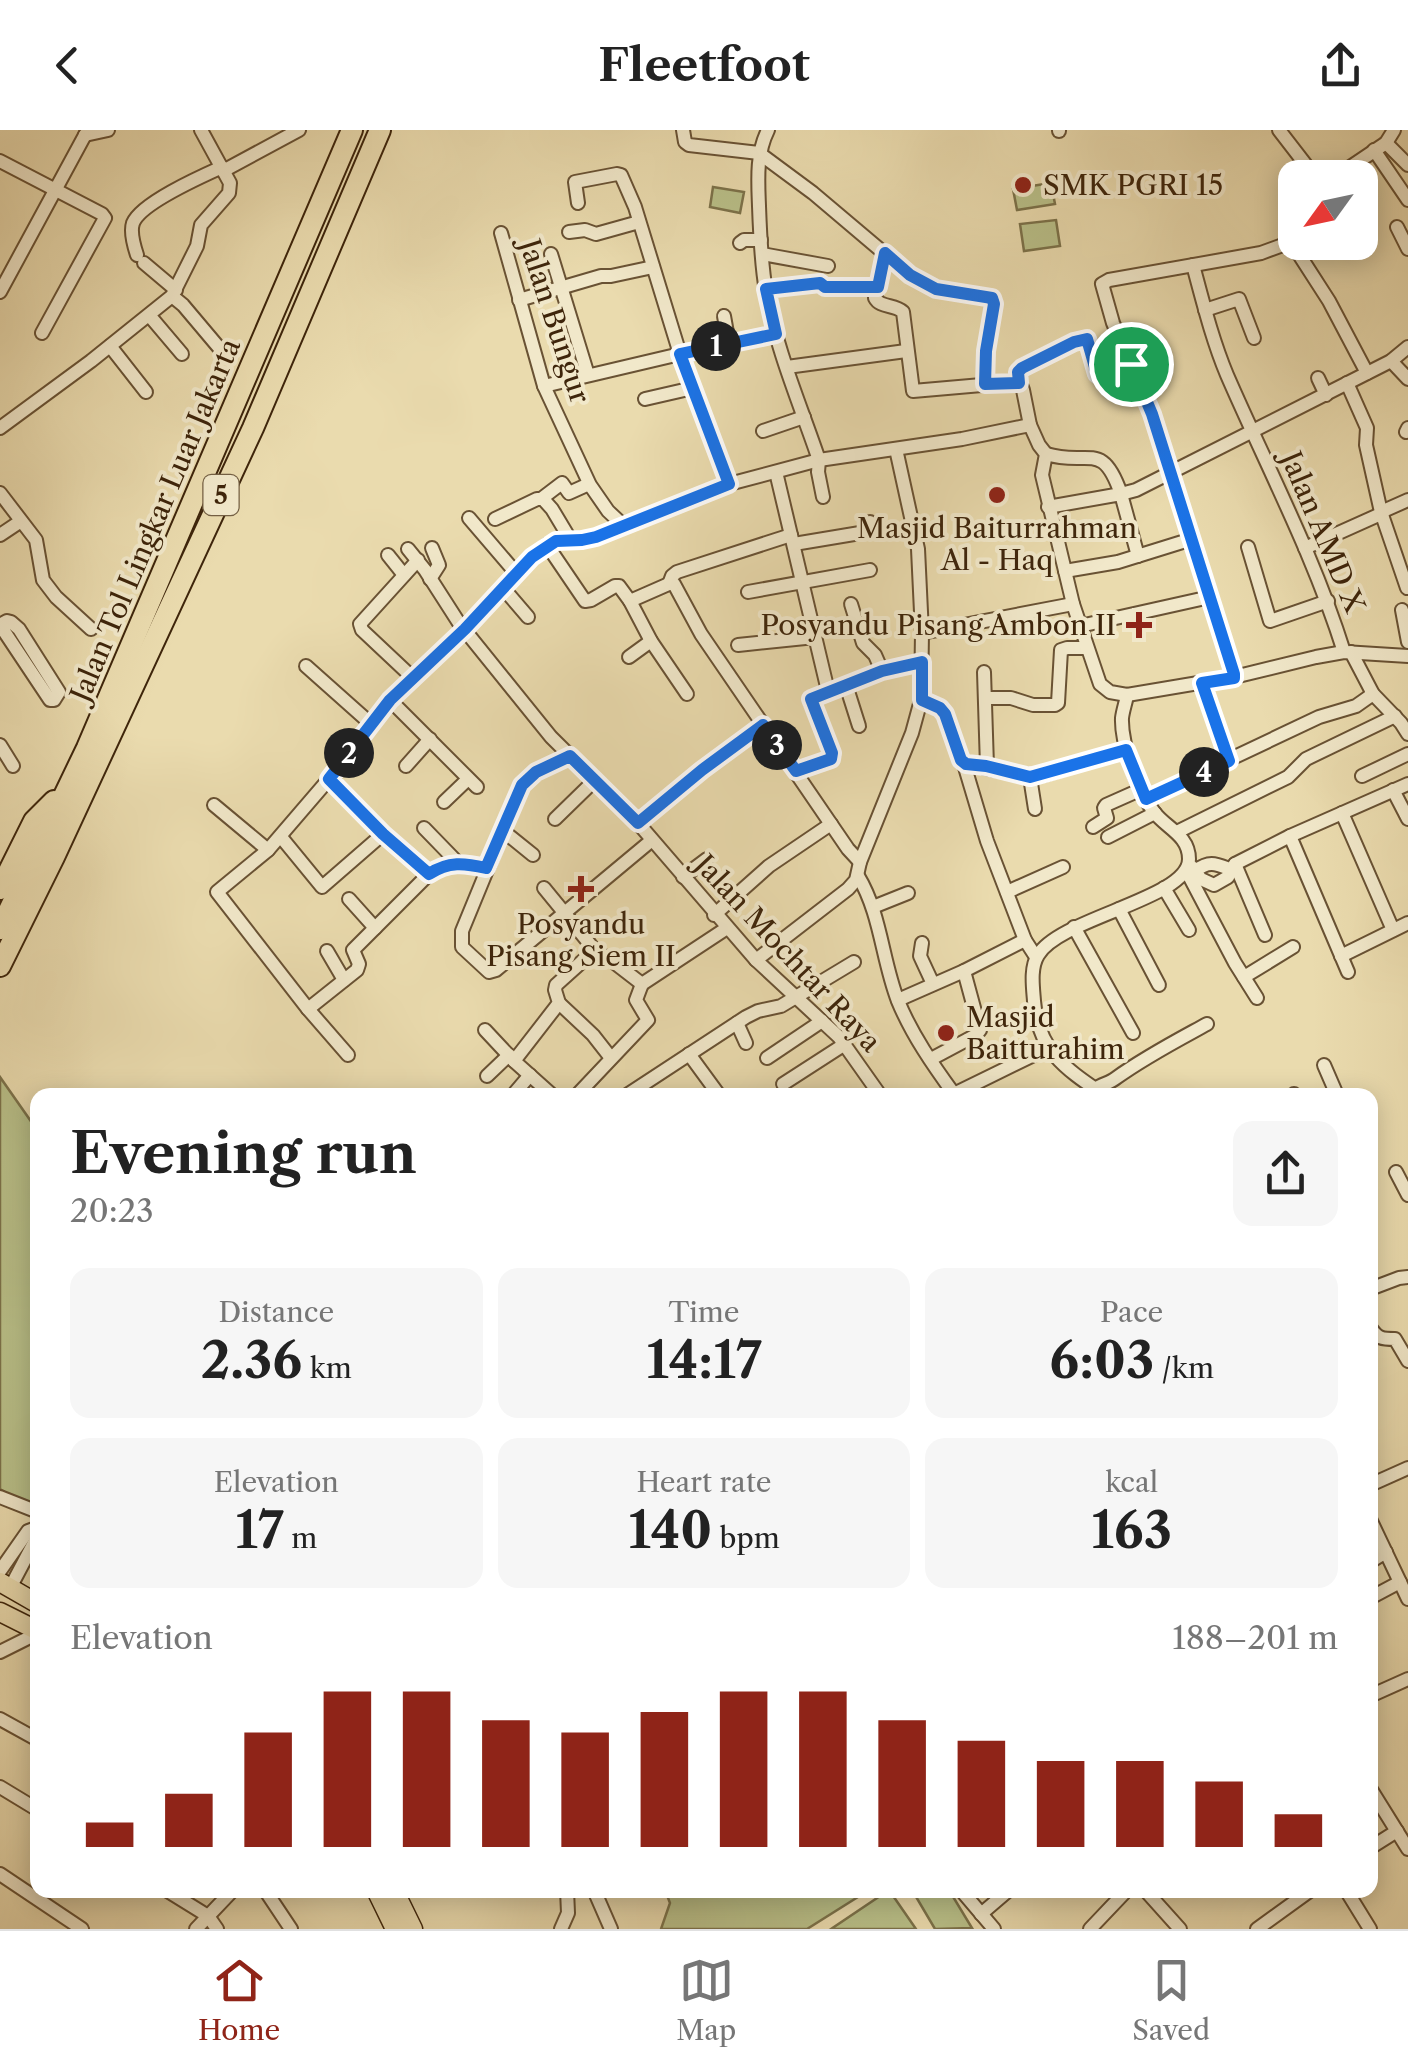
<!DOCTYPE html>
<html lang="en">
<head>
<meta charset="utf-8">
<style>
  body { margin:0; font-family:"Libre Caslon Text",serif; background:#f6f6f6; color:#222; height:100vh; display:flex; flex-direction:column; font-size:38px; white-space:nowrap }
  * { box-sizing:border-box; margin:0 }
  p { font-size:32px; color:#767676 }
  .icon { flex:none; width:55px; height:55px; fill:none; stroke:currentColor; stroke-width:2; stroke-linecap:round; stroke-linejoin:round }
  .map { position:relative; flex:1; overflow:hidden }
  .drawer { position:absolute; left:30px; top:958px; width:1348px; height:810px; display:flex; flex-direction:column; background:#fff; border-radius:20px; box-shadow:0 5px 25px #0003 }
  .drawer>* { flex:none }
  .needle { width:65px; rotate:237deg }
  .buttons { position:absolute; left:1278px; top:30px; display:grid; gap:20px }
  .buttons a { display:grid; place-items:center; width:100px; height:100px; border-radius:20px; background:#fff; box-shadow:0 5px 25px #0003; font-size:50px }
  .pin { position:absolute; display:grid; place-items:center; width:85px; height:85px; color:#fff; margin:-42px; border:5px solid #fff; border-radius:50%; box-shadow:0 2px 10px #0007 }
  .km { position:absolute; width:50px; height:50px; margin:-25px; border-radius:50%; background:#222; color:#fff; font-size:28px; line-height:50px; text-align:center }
  .round { display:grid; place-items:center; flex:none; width:105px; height:105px; border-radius:20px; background:#f6f6f6 }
  .head { display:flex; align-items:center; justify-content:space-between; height:170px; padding:0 40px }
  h1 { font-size:55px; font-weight:700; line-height:75px }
  .figures { display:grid; grid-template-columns:repeat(3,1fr); gap:15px; height:170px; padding:10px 40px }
  .figures div { display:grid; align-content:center; border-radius:20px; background:#f6f6f6; text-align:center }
  .figures b { font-size:50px; font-weight:700 }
  .figures small { font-size:28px; font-weight:400 }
  .figures p { font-size:28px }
  .chart { height:280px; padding:20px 40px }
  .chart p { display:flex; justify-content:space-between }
  .chart svg { width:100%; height:180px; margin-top:10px; stroke:#8f2418; stroke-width:6 }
  header { display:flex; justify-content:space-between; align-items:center; height:130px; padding:0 40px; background:#fff; font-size:45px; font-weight:700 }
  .tab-bar { display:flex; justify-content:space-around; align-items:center; height:140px; border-top:2px solid #e0e0e0; background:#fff; font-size:28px; color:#767676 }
  .tab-bar a { display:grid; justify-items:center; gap:5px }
  .tab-bar .active { color:#8f2418 }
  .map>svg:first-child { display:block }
  .green { fill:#b9c089; stroke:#7c724a; stroke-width:2.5 }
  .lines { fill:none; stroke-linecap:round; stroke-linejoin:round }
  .minor-casing { stroke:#695234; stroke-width:16 }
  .major-casing { stroke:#3e250b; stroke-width:21 }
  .highway-casing { stroke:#3e250b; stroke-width:24 }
  .minor { stroke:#f1e8ca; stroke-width:12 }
  .major { stroke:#eadbae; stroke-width:18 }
  .highway { stroke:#eadbae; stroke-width:20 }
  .route-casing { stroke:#fff; stroke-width:20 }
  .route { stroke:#1a73e8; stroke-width:12 }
  .poi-dot { fill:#8f2418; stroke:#f1e8ca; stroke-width:4 }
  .labels { text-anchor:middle; stroke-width:8; stroke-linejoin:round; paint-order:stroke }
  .shield { fill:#f1e8ca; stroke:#746044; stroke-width:2.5 }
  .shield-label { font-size:25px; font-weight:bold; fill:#3e250b }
  .poi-label { font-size:28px; fill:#3e250b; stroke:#f1e8ca; text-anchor:start }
  .street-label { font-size:28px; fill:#3e250b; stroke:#f1e8ca }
</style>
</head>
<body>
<header><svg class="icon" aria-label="back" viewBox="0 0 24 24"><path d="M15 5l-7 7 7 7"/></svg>Fleetfoot<svg class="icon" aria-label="share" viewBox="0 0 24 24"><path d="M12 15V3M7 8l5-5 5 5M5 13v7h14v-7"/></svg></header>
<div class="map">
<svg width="1408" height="1799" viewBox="0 0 1408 1799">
  <rect width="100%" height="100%" fill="#eadbae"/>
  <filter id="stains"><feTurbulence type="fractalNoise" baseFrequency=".002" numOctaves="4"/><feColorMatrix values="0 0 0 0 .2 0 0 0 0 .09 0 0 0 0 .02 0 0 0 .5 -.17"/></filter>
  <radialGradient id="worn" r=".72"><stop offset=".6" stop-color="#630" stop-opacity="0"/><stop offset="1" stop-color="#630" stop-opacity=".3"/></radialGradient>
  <!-- green -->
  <g class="green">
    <polygon points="1051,53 1055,74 1017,80 1013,59"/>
    <polygon points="713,57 744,62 740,83 710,77"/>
    <polygon points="1056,90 1060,116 1024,121 1020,94"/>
    <polygon points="0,947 37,1000 38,1362 27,1376 0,1359"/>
    <polygon points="665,1760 869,1760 807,1799 661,1799 670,1773"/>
    <polygon points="889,1760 916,1799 831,1799"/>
    <polygon points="912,1760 949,1760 972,1798 935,1799"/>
  </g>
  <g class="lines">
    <defs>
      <g id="minor">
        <path d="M683,0L685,12L689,15L759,23L813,63L910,145C941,165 959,161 993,168L994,174L985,221V254"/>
        <path d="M768,0C756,24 758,50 759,76C760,104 761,133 766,161C776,219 800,274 819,330L818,342L823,367"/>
        <polyline points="1059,0 1059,1"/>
        <polyline points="1279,0 1316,48"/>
        <polyline points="85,5 108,0"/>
        <polyline points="1386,13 1408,35"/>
        <polyline points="1374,20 1408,70"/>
        <polyline points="0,31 102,84 105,88 42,203"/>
        <polyline points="223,41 299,0"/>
        <polyline points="1334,48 1386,13 1394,0"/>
        <polyline points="578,73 575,52 617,44 621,45 635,77 680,224 729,354"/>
        <polyline points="1397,97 1408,119"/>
        <polyline points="569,102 585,100 596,104 639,92"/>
        <polyline points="501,103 544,256 590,355 608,381 624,396"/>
        <polyline points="1291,112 1329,171 1367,243"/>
        <polyline points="740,113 744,110 761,110"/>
        <path d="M885,123L875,168C880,178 895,174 903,182L913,261L1016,252L1021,255L1023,260L1030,295"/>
        <polyline points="551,124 588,245"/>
        <polyline points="762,124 828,136"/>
        <path d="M137,125C134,116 130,102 133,93C141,73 202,46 222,37"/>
        <polyline points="144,133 176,160"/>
        <path d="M1193,135C1203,172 1212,209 1227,245C1267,337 1314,426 1344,522"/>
        <polyline points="766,159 821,153 825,157 878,157"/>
        <polyline points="0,162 85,5"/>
        <polyline points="172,166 183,175 226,226"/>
        <polyline points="519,170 601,146 611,146 653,137"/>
        <polyline points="1205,180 1239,169 1254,208"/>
        <polyline points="149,185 182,224"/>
        <polyline points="724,186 729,214"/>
        <polyline points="110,216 146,262"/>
        <polyline points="1391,231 1408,249"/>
        <polyline points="787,237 906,221"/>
        <polyline points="1318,248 1326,265"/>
        <polyline points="1019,253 1018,242 1022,239 1074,212 1087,209 1097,244 1131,233"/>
        <polyline points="1347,253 1367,298 1366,315 1381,382"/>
        <polyline points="544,256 680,224 776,204"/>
        <polyline points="645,269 693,258"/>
        <polyline points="0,298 91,231 172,166 197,116 201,95 229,63 230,53 201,0"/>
        <polyline points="763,301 804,287"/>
        <polyline points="1406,302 1408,298"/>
        <path d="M1046,324C1089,337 1102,309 1121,364L1136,360L1391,231L1408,217"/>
        <polyline points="776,342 828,561"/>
        <polyline points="0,363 36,410 43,450 56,467 91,499"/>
        <polyline points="541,369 562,353 569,363 589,354"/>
        <polyline points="1048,377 1121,364 1138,426"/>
        <polyline points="469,388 516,443"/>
        <polyline points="495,389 537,369 543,369 552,379 570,409"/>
        <polyline points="0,405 21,391"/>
        <polyline points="794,414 866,402 870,397 870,392"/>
        <polyline points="547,415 585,471 591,470 615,456 619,456 630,471 671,453 674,454 701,504 848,719 860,732"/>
        <polyline points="1248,417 1270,491 1328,471"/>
        <polyline points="1305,418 1383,383"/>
        <polyline points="408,419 425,440 459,493 551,607 638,693 756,830 839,907 880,965"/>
        <polyline points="388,425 404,445"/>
        <polyline points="1065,441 1118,432 1192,409"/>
        <polyline points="430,449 439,435 432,418"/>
        <polyline points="669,454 672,446 677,442 791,405"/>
        <polyline points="1407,458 1381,382 1408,370"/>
        <polyline points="504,459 528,487"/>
        <polyline points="748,462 870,440"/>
        <polyline points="630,471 651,511 687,564"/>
        <polyline points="851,474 863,513 875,525 882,541"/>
        <polyline points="1402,480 1408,512"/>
        <polygon points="7,491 11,492 19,499 59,562 54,570 50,570 0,495"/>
        <polyline points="1080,496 1210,467"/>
        <polyline points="922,503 1073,474"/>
        <polyline points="738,515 815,507"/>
        <polyline points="1351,522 1373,564 1401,593 1408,604"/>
        <polyline points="629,527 651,511"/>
        <polyline points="306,536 370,593"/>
        <polyline points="984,542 987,636"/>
        <polyline points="412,547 362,500 360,494 418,430"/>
        <polyline points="1234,547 1152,284 1113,193 1102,154 1109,150 1261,123 1291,112 1295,104"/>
        <polyline points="1202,553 1229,631"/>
        <polyline points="846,555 859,596"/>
        <polyline points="985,568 1011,568 1033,575 1055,575 1058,573 1061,520 1067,518 1087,518"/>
        <polyline points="390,570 477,657"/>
        <path d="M921,570L940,578L945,583L961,630C971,637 1029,647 1043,645L1127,620"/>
        <polyline points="0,615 13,636"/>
        <polyline points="570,626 536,641 522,655 462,801 462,817 489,842 496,840 652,710"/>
        <polyline points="964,634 987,711 1025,810 1036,827"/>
        <polyline points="406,636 430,609"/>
        <polyline points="796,641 829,630 833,626 811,573 811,568 882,541 922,532"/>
        <polyline points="1362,646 1408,624"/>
        <polyline points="1030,647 1035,679"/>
        <polyline points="329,649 383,704 429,744"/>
        <polyline points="1393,660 1408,689"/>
        <polyline points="1146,669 1319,587 1356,576 1373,564"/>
        <polyline points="444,672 468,649"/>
        <polyline points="214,675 268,720"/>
        <polyline points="1342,683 1393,800"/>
        <polyline points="555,689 595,650"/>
        <polyline points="638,693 702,640 763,595"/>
        <polyline points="1093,697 1107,688 1104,678 1106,675 1142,659"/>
        <polyline points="424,698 458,733"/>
        <polyline points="502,700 533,725"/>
        <polyline points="1177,702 1288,647 1306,629 1395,586"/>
        <polyline points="281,707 322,757 383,704"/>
        <polyline points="1108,707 1155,683"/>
        <polyline points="1235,734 1265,805"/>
        <polyline points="1192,737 1201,749 1214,755 1228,747 1235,734 1290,706"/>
        <polyline points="1186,740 1235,833 1257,868"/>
        <path d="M1195,741C1210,730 1216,734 1232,740"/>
        <path d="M858,746C881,784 882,830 898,871C912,905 933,935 954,964"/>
        <polyline points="683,747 707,729"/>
        <polyline points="544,758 598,824"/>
        <polyline points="1164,758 1189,800"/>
        <polyline points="1007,762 1063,737"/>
        <polyline points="349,769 375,798"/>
        <polyline points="873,777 908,763"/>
        <polyline points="1119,779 1159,855"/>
        <polyline points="714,785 769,736 831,694"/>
        <polyline points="1074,797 1133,903"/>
        <polyline points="922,813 920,826 933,854"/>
        <polyline points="327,821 344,850"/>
        <polyline points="1341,826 1408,793"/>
        <polyline points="756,830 848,759 856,750 860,732 912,603 921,570 922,503 918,419 896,319"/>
        <polyline points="1348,842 1290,706 1408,654"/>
        <polyline points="1244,847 1293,817"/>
        <polyline points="642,854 727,798"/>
        <polyline points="898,870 964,841 1025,810"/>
        <polyline points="559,873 593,905 611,928"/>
        <path d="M308,879L357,840L359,834L353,820L429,744C449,732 464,733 486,738"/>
        <polyline points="737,893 746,913"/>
        <polyline points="485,900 514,931"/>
        <polyline points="689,924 719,965"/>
        <polyline points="348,925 308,879 217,762 268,720 329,649 390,570 465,499 523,435 547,415 563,410 582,411 596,407 729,354 819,330 962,309 1030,295 1039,315 1046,324 1042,345 1073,474 1100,554 1110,562 1127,565 1234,547 1316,527 1344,522 1408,526"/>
        <polyline points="767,928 822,891"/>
        <polyline points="931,929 976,905 980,900 964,841"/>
        <polyline points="1324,935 1337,965"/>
        <polyline points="487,946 509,925"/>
        <polyline points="783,954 845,914"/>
        <path d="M1095,959C1102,954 1110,953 1116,948C1145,927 1176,911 1207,894"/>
        <polyline points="1294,964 1295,965"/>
        <polyline points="513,965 530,945"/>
        <polyline points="552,965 514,931 559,873 555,860 556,855 586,828 596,824 607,827 642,854"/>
        <polyline points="577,965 648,890 636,870 642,854"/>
        <polyline points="627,965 746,887 758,881 781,876 854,832"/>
        <polyline points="952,965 1048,918"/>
        <path d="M1104,965C1066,939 1038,921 1034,871C1033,857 1030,838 1038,825C1061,787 1189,769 1189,729C1189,705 1166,698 1154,682C1138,662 1121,613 1122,588C1123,580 1126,572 1127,565"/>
        <polyline points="1396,1042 1408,1065"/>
        <polyline points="1370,1159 1399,1148 1408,1147"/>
        <path d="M1370,1197C1378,1209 1382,1209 1395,1209L1408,1231"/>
        <polyline points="1370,1355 1408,1338"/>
        <polyline points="0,1367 38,1382"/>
        <polyline points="1370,1389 1408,1469"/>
        <polyline points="1370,1432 1386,1422"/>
        <polyline points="0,1441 28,1401 36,1398"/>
        <polyline points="10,1458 37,1407 38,1396"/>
        <polyline points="1370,1468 1400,1452"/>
        <polyline points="0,1522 38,1503"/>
        <polyline points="1370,1566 1408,1549"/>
        <polyline points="0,1589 38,1610"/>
        <polyline points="0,1657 38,1680"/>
        <polyline points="1370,1658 1408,1719"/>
        <polyline points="1370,1718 1397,1701"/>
        <polyline points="0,1744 82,1799"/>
        <polyline points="166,1760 208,1786 217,1799"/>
        <polyline points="265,1760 291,1799"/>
        <polyline points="594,1760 611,1799"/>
        <polyline points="961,1760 994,1799"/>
        <polyline points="1145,1760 1180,1799"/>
        <polyline points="1346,1760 1370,1799"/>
        <polyline points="981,1784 1009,1760"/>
        <polyline points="196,1799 233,1760"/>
        <polyline points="561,1799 568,1783 567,1760"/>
        <polyline points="1090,1799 1127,1760"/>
        <polyline points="1257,1799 1311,1760"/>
      </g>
      <g id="major">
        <polyline points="0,1452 38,1474"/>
        <polyline points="0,1482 38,1501"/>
        <polyline points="376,1760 395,1799"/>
        <polyline points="394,1760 413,1799"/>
      </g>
      <g id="highway">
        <polyline points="0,759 34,691 54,671"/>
        <polyline points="0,799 87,618 352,0"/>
        <polyline points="0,836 54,727 253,298 380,0"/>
      </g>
    </defs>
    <!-- minor casing -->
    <use href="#minor" class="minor-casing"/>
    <!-- major casing -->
    <use href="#major" class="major-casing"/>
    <!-- highway casing -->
    <use href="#highway" class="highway-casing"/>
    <!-- minor -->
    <use href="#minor" class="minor"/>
    <!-- major -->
    <use href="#major" class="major"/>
    <!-- highway -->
    <use href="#highway" class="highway"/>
  </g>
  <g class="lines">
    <defs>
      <path id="route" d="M885,123L910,145L936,159L992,168L994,174L986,221L985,254L1019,253L1018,242L1022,238L1074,212L1087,209L1097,244L1131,234L1152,284L1234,544V548L1202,553L1229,631L1146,669L1126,620L1030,647L986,636L966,634L961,630L945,584L940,578L922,570V532L882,541L811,569L832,623L831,629L796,641L763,595L702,640L638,693L570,626L536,642L522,655L486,738C464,733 449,731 429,744L383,704L329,649L390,570L465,499L532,427L556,411L582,410L596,407L729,354L680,224L776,204L766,159L820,153L825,157H878Z"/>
    </defs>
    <!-- route casing -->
    <use href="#route" class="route-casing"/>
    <!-- route -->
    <use href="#route" class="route"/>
  </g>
  <!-- markers -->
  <g class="poi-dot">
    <circle cx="1023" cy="55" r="10"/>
    <circle cx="997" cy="365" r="10"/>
    <path d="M1134 480h10v10h10v10h-10v10h-10v-10h-10v-10h10z"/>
    <path d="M576 744h10v10h10v10h-10v10h-10v-10h-10v-10h10z"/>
    <circle cx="946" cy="903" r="10"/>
  </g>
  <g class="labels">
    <!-- shield labels -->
    <rect class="shield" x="203.5" y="345" width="35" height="40" rx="8"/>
    <g class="shield-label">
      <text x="221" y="374">5</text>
    </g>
    <!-- poi labels -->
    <g class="poi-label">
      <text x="1043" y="65">SMK PGRI 15</text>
      <text x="997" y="408" text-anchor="middle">Masjid Baiturrahman<tspan x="997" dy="32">Al - Haq</tspan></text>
      <text x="1116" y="505" text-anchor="end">Posyandu Pisang Ambon II</text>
      <text x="581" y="804" text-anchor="middle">Posyandu<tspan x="581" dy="32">Pisang Siem II</tspan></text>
      <text x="966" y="897">Masjid<tspan x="966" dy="32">Baitturahim</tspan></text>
    </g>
    <!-- street labels -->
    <g class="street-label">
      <text transform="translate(555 191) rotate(72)" y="10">Jalan Bungur</text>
      <text transform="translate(155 390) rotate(-67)" y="10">Jalan Tol Lingkar Luar Jakarta</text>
      <text transform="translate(1323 402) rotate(67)" y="10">Jalan AMD X</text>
      <text transform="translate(788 823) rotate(47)" y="10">Jalan Mochtar Raya</text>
    </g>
  </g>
  <rect width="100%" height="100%" filter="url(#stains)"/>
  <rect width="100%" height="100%" fill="url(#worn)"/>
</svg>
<div class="buttons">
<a><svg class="needle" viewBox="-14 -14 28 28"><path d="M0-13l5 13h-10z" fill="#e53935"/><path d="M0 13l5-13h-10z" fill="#767676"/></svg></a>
</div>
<div class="pin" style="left:1131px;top:234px;background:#1e9e55"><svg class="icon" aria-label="arrive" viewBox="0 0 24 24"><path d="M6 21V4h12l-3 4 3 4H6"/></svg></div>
<b class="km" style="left:716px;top:216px">1</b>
<b class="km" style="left:349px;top:623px">2</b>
<b class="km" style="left:777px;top:615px">3</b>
<b class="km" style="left:1204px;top:642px">4</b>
<section class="drawer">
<div class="head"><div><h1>Evening run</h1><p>20:23</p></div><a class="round"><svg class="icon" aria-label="share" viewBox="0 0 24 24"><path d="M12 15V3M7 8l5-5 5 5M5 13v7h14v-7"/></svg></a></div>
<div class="figures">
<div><p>Distance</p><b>2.36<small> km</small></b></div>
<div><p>Time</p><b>14:17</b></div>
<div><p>Pace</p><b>6:03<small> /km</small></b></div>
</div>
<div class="figures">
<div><p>Elevation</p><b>17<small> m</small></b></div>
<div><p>Heart rate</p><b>140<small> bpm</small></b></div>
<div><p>kcal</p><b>163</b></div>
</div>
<div class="chart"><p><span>Elevation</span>188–201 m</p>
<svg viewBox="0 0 160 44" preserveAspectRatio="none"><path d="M5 44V38M15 44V31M25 44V16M35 44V6M45 44V6M55 44V13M65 44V16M75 44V11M85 44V6M95 44V6M105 44V13M115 44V18M125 44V23M135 44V23M145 44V28M155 44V36"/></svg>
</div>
</section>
</div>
<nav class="tab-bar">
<a class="active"><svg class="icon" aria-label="home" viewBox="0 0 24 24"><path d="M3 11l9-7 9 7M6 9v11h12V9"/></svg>Home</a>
<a><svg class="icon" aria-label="map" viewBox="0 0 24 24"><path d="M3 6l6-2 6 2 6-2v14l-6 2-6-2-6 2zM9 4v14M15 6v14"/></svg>Map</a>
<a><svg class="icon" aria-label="saved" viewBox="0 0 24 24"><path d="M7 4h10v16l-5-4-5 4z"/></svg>Saved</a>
</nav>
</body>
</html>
